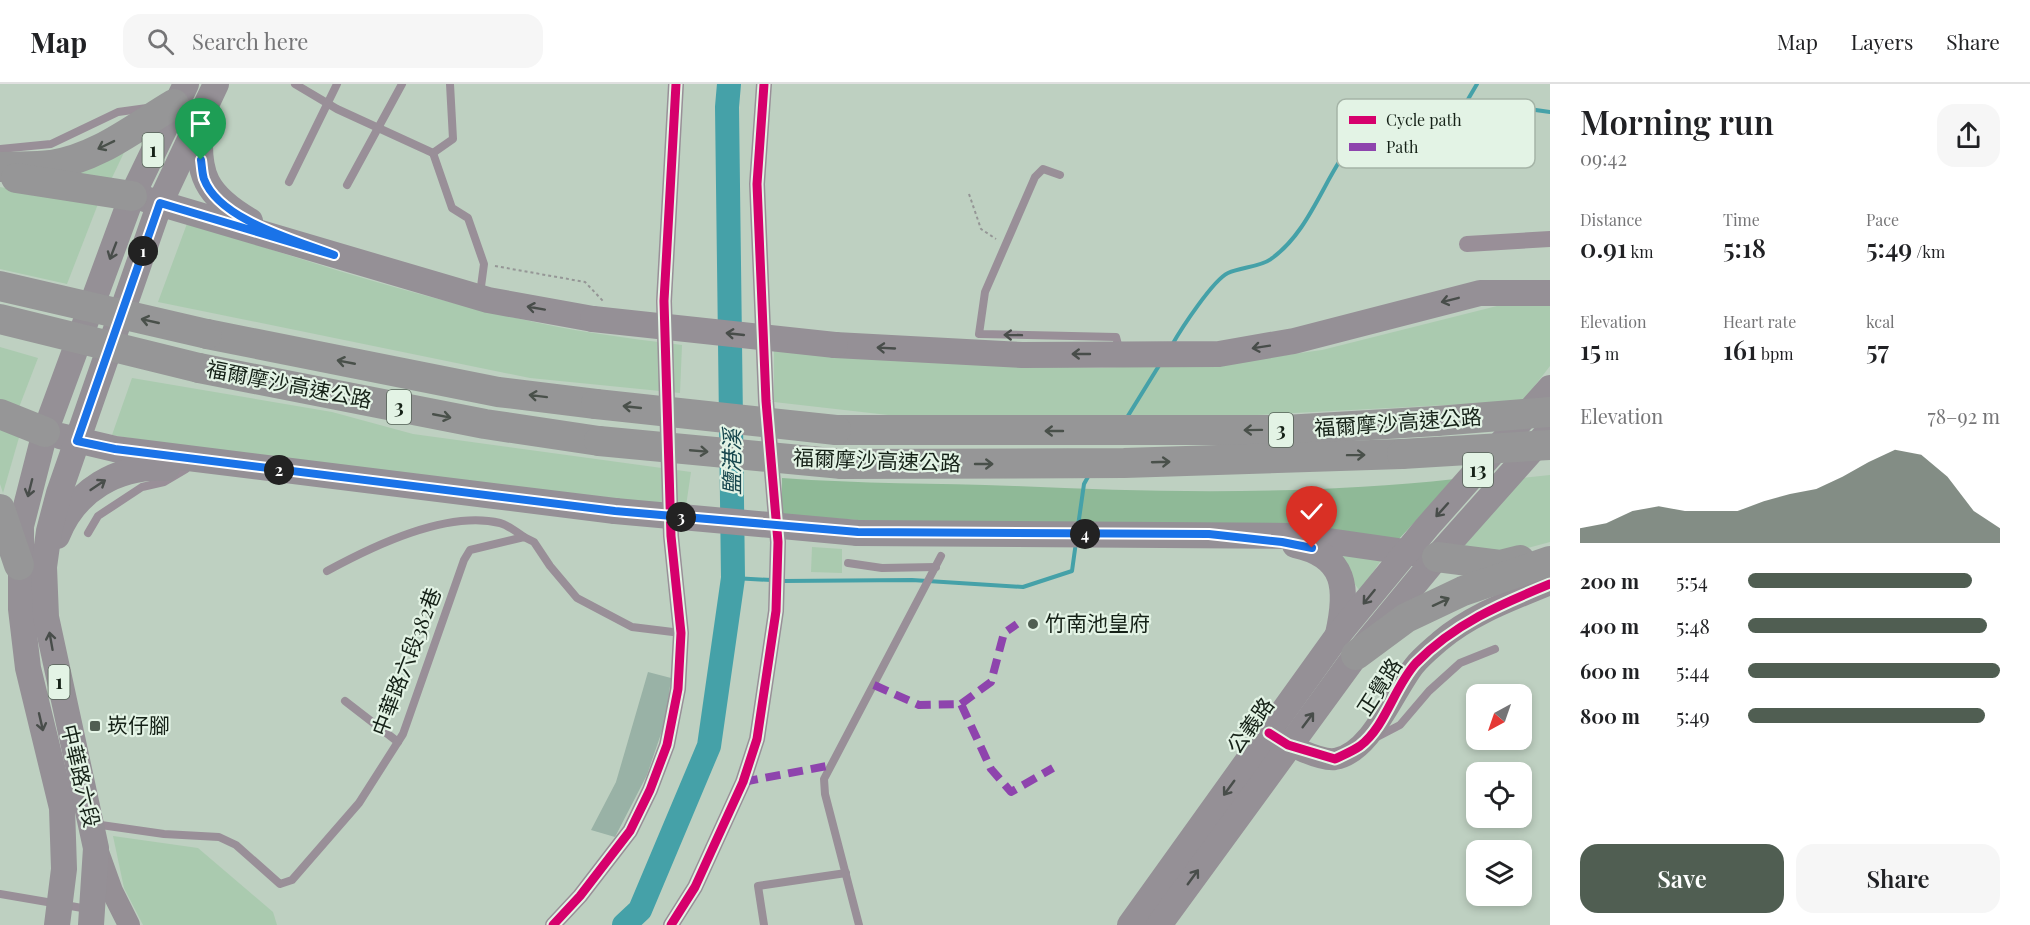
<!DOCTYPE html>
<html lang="en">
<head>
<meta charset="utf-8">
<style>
  body { margin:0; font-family:"Playfair Display","Noto Sans TC",serif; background:#f6f6f6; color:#202124; height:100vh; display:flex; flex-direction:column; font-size:22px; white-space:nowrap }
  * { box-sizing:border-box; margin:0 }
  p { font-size:20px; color:#757577 }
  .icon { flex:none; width:33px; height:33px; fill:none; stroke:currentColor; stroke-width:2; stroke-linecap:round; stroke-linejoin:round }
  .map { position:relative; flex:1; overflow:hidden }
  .details { display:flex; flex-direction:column; background:#fff; width:480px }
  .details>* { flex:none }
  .needle { width:39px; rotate:220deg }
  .controls { position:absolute; left:1466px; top:600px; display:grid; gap:12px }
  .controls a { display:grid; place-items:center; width:66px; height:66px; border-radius:12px; background:#fff; box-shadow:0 3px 9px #0003; font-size:30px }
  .pin { position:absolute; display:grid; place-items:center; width:51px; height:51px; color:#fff; margin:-62px -26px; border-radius:50% 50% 50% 0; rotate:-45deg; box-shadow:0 0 6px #0007 }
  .pin .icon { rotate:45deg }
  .km { position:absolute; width:30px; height:30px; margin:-15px; border-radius:50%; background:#222; color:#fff; font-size:16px; line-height:30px; text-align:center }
  .round { display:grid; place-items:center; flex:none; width:63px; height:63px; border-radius:18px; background:#f6f6f6 }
  .summary { display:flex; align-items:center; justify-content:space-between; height:102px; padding:0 30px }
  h1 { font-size:33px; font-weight:600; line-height:45px }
  .stats { display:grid; grid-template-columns:repeat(3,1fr); gap:9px; height:102px; padding:6px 30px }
  .stats div { display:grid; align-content:center }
  .stats b { font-size:26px; font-weight:600 }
  .stats small { font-size:16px; font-weight:400 }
  .stats p { font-size:16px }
  .chart { height:168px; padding:12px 30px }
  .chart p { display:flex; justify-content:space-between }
  .chart svg { width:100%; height:108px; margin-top:6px; fill:#505e52; opacity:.7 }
  .action { display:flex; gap:12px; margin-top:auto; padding:12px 30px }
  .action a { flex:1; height:69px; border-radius:18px; background:#505e52; color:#fff; font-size:24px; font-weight:600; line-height:69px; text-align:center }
  .action a+a { background:#f6f6f6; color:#202124 }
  ul { padding:0 30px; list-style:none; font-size:20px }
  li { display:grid; grid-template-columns:96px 72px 1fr; align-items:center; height:45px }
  li i { height:15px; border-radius:8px; background:#505e52 }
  header { display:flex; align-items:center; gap:36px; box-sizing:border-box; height:84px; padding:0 30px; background:#fff; border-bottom:2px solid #e0e0e0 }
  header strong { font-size:28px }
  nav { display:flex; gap:33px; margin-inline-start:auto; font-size:21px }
  .search { width:420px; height:54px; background:#f6f6f6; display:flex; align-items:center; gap:15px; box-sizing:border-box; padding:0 21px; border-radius:18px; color:#757577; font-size:22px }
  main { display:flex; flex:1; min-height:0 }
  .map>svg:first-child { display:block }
  .green { fill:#aacaaf }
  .forest { fill:#8fb997 }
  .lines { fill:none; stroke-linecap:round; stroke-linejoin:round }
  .stream { stroke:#45a1a8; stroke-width:4 }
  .river { stroke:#45a1a8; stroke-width:24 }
  .building { fill:#99b2a6 }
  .path { stroke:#959696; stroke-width:2; stroke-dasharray:3 3; stroke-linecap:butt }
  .lane { stroke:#998f98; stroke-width:8 }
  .street { stroke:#998f98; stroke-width:16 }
  .secondary { stroke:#958f95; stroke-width:22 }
  .primary { stroke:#959096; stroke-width:26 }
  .highway { stroke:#969697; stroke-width:30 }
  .primary-bridge { stroke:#959096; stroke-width:26 }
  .highway-bridge { stroke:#969697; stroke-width:30 }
  .quiet { stroke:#8e44ad; stroke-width:8; stroke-dasharray:15 8; stroke-linecap:butt }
  .cycleway-casing { stroke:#e3f3e5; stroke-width:13 }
  .cycleway { stroke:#d6006c; stroke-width:9 }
  .oneway { stroke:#49504a }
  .oneway2 { stroke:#484d4a }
  .oneway3 { stroke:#4a4d4b }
  .route-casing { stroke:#fff; stroke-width:12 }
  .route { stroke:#1a73e8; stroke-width:8 }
  .poi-dot { fill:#505e52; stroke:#e3f3e5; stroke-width:2 }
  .labels { text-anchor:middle; stroke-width:4.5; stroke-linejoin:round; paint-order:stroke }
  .shield { fill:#e3f3e5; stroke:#536055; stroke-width:1.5 }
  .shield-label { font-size:20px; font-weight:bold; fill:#152117 }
  .street-label { font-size:21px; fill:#152117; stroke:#e3f3e5 }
  .poi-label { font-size:21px; fill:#152117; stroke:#e3f3e5; text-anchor:start }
  .water-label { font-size:22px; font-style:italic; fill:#17464d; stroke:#e3f3e5 }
  .key { fill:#e3f3e5; stroke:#a5b4a7; stroke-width:1.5 }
  .key-label { font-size:16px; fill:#152117 }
</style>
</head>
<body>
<header>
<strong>Map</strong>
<div class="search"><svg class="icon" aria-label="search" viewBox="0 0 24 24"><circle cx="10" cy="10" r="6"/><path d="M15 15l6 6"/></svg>Search here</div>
<nav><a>Map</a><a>Layers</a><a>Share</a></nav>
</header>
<main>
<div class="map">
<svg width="1550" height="841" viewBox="0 0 1550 841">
  <rect width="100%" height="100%" fill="#bed0c1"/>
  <!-- green -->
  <g class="green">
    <polygon points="130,56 109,100 56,84"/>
    <polygon points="0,103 98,120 67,200 0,185"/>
    <path d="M188,137C295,175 405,209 516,234C570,247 626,254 682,261L680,309L530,294L158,218Z"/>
    <polygon points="1539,216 1550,217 1550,282 1523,317 1179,335 897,332 774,318 774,267 985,281 1101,284 1243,277 1322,266 1497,222"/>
    <polygon points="0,263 38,274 18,326 0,320"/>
    <path d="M132,294L332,328L413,350L691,388L686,422C494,402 302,384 112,351Z"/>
    <polygon points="0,344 20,350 3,409 0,400"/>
    <polygon points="1550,391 1550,458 1506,470 1473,470 1464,461 1521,394"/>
    <polygon points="812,463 842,465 842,489 811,488"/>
    <polygon points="1328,465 1384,472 1360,507"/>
    <polygon points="113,752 198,764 273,828 277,841 143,841 124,804"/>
  </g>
  <!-- forest -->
  <path class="forest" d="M782,394C860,400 937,399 1014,402C1161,409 1309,411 1455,395L1397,457L918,440L782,431Z"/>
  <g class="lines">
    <!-- stream -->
    <g class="stream">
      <polyline points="1467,17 1484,29 1507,22 1550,28"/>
      <path d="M1172,261C1181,245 1213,196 1228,189C1241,183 1260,183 1271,175C1326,136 1330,49 1398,23C1415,16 1448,18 1467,17L1477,0"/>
      <polyline points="1126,335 1160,280"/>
      <polyline points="1078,442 1084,400 1089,391"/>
      <polyline points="733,494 771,496"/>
      <polyline points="782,497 912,496 1023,503 1072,487 1076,458"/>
    </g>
    <!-- river -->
    <polyline class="river" points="624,841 640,826 709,662 733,494 727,23 729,0"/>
  </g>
  <!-- building -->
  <polygon class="building" points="648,588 671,594 666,635 647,691 615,753 591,746 616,698"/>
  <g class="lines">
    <!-- path -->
    <g class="path">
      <polyline points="969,110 981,145 996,155"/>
      <polyline points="495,182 585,198 603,217"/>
    </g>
    <!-- lane -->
    <g class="lane">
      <polyline points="295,0 337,25 433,69"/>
      <polyline points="0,65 51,60 118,28 147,24"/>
      <polyline points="433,69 452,124 468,134 484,180 480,210"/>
      <polyline points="433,69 453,55 450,0"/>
      <polyline points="1060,91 1043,85 1035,93 985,208 979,250 1116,253 1120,268"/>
      <polyline points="289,98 337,0"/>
      <polyline points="347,101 402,0"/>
      <polyline points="88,449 98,432 142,403 164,398 186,385"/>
      <polyline points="848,479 882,484 936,483"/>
      <path d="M327,487C373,462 447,426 500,439C508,441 517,448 524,453"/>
      <polyline points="345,617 398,658"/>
      <polyline points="1377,653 1400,641 1429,607 1460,579 1495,565"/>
      <polyline points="94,740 164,750 219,753 236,761 280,800 292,796 359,719 403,650 464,476 470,466 524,453 534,458 550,482 577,514 632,543 681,549"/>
      <polyline points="0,810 88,825"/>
      <polyline points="764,841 758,802 846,789"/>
      <polyline points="859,841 825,710 824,695 941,472"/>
    </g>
    <!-- street -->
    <g class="street">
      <polyline points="1467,160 1550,155"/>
      <polyline points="553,841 580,812 630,747 650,706 667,661 678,605 681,549 671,452 664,217 676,0"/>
      <polyline points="671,841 695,803 743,698 757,655 776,527 778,458 766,317 757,100 764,0"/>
    </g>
    <!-- secondary -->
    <g class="secondary">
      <path d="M1275,653C1288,661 1320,677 1335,675C1371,669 1393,609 1414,582C1421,573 1431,565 1440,557C1472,530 1512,516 1550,500"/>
      <polyline points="97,765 112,807 129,841"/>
    </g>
    <!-- primary -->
    <g class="primary">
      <path d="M201,40C196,91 206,111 250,137"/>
      <polyline points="145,115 488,216 593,235"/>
      <polyline points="835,261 1022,271 1219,270 1294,257 1480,209 1550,209"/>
      <polyline points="60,352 115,365 615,427"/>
      <polyline points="858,449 1294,452 1419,470"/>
      <path d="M57,452C75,406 118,381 167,384"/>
      <path d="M1295,461C1347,472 1348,505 1338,550"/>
      <polyline points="57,841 64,785 62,724 28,584 21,525 21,442 45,348 132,112 186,0"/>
      <polyline points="91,841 96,764 46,533 44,483 49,447 59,409 160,119 216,0"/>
      <polyline points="1130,841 1338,551 1427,443 1550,304"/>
      <polyline points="1159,841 1356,571 1437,473 1550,346"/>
    </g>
    <!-- highway -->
    <g class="highway">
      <path d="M0,83C17,82 34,83 51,81C98,74 135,43 174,20"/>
      <polyline points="16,94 132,112"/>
      <polyline points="207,250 498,308 596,320"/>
      <polyline points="199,284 485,340 599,357"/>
      <polyline points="0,330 45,348"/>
      <polyline points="836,346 1285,346 1437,337"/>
      <polyline points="842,380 1124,379 1402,370"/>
      <polyline points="0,425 19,481"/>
      <polyline points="1437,473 1500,481 1520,476"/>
      <polyline points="1356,571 1406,534 1463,507 1550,477"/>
    </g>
    <!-- primary-bridge -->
    <g class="primary-bridge">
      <polyline points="593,235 835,261"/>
      <polyline points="615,427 858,449"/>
    </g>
    <!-- highway-bridge -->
    <g class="highway-bridge">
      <polyline points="0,202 207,250"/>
      <polyline points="0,235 199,284"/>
      <polyline points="596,320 836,346"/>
      <polyline points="1437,337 1550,328"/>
      <polyline points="599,357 842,380"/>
      <polyline points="1402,370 1550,361"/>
    </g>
    <!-- quiet -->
    <g class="quiet">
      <polyline points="874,601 919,621 961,620 991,685 1011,708 1053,684"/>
      <polyline points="961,620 991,598 1004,549 1017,540"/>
      <polyline points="743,698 832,681"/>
    </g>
    <defs>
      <g id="cycleway">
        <path d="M1269,649L1288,661L1335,675C1343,671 1353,667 1360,662C1386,642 1394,603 1416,579C1454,540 1501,520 1550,500"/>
        <polyline points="553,841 580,812 630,747 650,706 667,661 678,605 681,549 671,452 664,217 676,0"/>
        <polyline points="671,841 695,803 743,698 757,655 776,527 778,458 766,317 757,100 764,0"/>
      </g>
    </defs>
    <!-- cycleway casing -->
    <use href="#cycleway" class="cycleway-casing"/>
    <!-- cycleway -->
    <use href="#cycleway" class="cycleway"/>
  </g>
  <!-- one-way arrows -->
  <defs><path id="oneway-shaft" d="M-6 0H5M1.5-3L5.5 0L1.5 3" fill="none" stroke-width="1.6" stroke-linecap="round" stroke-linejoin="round" transform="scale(1.5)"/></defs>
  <g class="oneway">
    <use href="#oneway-shaft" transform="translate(106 61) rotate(154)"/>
    <use href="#oneway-shaft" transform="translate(150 237) rotate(-167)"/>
    <use href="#oneway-shaft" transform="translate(346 278) rotate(-169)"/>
    <use href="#oneway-shaft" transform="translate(538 312) rotate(-173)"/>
    <use href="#oneway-shaft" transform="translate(632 323) rotate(-174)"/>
    <use href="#oneway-shaft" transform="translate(442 332) rotate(11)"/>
    <use href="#oneway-shaft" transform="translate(1253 346) rotate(179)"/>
    <use href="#oneway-shaft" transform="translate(1054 347) rotate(-180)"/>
    <use href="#oneway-shaft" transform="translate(699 367) rotate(5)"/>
    <use href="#oneway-shaft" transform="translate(1356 371) rotate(-1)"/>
    <use href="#oneway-shaft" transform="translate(1161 378) rotate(-2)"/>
    <use href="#oneway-shaft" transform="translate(984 380)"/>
    <use href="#oneway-shaft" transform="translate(1441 518) rotate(-25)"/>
  </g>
  <g class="oneway2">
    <use href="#oneway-shaft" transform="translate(113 167) rotate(111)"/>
    <use href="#oneway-shaft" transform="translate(1450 216) rotate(166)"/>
    <use href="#oneway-shaft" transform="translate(536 224) rotate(-170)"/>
    <use href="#oneway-shaft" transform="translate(735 250) rotate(-174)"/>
    <use href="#oneway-shaft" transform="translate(1261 263) rotate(171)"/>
    <use href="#oneway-shaft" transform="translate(886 264) rotate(-177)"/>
    <use href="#oneway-shaft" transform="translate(1081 270) rotate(180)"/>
    <use href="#oneway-shaft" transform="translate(98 401) rotate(-34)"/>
    <use href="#oneway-shaft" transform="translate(30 404) rotate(104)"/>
    <use href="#oneway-shaft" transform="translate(1442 426) rotate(132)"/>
    <use href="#oneway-shaft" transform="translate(1369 513) rotate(129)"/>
    <use href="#oneway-shaft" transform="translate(51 557) rotate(-100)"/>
    <use href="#oneway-shaft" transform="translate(1308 636) rotate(-53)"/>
    <use href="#oneway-shaft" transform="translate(41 638) rotate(77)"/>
    <use href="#oneway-shaft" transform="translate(1229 704) rotate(126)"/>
    <use href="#oneway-shaft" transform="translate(1193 793) rotate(-54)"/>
  </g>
  <use class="oneway3" href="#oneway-shaft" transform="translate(1013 251) rotate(-179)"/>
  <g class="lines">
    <defs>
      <path id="route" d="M201,76C202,82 202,89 204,95C219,136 296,156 334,171L160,119L77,357L115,365L615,427L858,448L1209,450L1282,458L1312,464"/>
    </defs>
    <!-- route casing -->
    <use href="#route" class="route-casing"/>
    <!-- route -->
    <use href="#route" class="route"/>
  </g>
  <!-- markers -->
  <g class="poi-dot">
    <circle cx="1033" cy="540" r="6"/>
    <rect x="89" y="636" width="12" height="12" rx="3"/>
  </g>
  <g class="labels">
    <!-- shield labels -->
    <g class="shield">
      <rect x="142.5" y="49" width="21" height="34" rx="4.5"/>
      <rect x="387" y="306" width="24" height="34" rx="4.5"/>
      <rect x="1269" y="329" width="24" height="34" rx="4.5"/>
      <rect x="1463" y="369" width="30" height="34" rx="4.5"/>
      <rect x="48.5" y="581" width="21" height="34" rx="4.5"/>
    </g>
    <g class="shield-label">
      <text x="153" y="73">1</text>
      <text x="399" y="330">3</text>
      <text x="1281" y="353">3</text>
      <text x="1478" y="393">13</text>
      <text x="59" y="605">1</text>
    </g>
    <!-- street labels -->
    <g class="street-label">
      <text transform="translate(289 301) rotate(11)" y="7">福爾摩沙高速公路</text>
      <text transform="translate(1398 339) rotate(-4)" y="7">福爾摩沙高速公路</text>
      <text transform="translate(877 377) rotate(2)" y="7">福爾摩沙高速公路</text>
      <text transform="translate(407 578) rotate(-69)" y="7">中華路六段382巷</text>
      <text transform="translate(1380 603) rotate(-57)" y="7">正覺路</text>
      <text transform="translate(1251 642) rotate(-54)" y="7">公義路</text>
      <text transform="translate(80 692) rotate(77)" y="7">中華路六段</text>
    </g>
    <!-- poi labels -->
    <g class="poi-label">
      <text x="1045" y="547">竹南池皇府</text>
      <text x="107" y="649">崁仔腳</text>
    </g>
    <!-- water labels -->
    <g class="water-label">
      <text transform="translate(732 378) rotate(-90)" y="8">鹽港溪</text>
    </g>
  </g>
  <!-- legend -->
  <rect x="1337" y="15" width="198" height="69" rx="9" class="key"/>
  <rect x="1349" y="32" width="27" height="8" fill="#d6006c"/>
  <rect x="1349" y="59" width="27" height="8" fill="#8e44ad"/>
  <g class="key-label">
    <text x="1386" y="42">Cycle path</text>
    <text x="1386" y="69">Path</text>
  </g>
</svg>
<div class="controls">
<a><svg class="needle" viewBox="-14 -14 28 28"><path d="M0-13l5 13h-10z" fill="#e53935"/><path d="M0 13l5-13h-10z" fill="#757577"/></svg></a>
<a><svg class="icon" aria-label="locate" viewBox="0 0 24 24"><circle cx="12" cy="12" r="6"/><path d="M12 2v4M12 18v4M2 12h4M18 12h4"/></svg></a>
<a><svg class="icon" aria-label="layers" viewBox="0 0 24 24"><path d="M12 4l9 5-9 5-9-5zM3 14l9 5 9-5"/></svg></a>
</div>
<div class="pin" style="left:201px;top:76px;background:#1e9e55"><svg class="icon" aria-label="arrive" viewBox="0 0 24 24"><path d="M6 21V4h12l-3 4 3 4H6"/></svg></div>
<div class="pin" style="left:1312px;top:464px;background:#d93025"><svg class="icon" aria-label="check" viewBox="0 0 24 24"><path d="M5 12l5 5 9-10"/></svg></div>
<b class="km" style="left:143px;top:167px">1</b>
<b class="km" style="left:279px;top:386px">2</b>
<b class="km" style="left:681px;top:433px">3</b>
<b class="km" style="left:1085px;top:450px">4</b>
</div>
<section class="details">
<div class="summary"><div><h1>Morning run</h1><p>09:42</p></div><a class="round"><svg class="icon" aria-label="share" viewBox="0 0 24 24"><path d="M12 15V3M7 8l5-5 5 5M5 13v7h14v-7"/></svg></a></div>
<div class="stats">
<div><p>Distance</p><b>0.91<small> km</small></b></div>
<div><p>Time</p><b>5:18</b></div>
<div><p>Pace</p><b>5:49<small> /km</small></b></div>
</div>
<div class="stats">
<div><p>Elevation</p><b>15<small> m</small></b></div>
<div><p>Heart rate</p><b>161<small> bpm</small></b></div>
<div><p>kcal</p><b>57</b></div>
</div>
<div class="chart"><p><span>Elevation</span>78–92 m</p>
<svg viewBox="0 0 160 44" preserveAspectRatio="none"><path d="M0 44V38L10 36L20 31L30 29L40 31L50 31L60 31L70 27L80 24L90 22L100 17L110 11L120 6L130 8L140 17L150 31L160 38V44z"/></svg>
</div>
<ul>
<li><b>200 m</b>5:54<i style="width:89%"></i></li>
<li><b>400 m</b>5:48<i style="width:95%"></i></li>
<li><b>600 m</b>5:44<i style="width:100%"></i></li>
<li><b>800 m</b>5:49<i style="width:94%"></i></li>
</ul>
<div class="action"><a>Save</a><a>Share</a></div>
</section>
</main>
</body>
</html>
